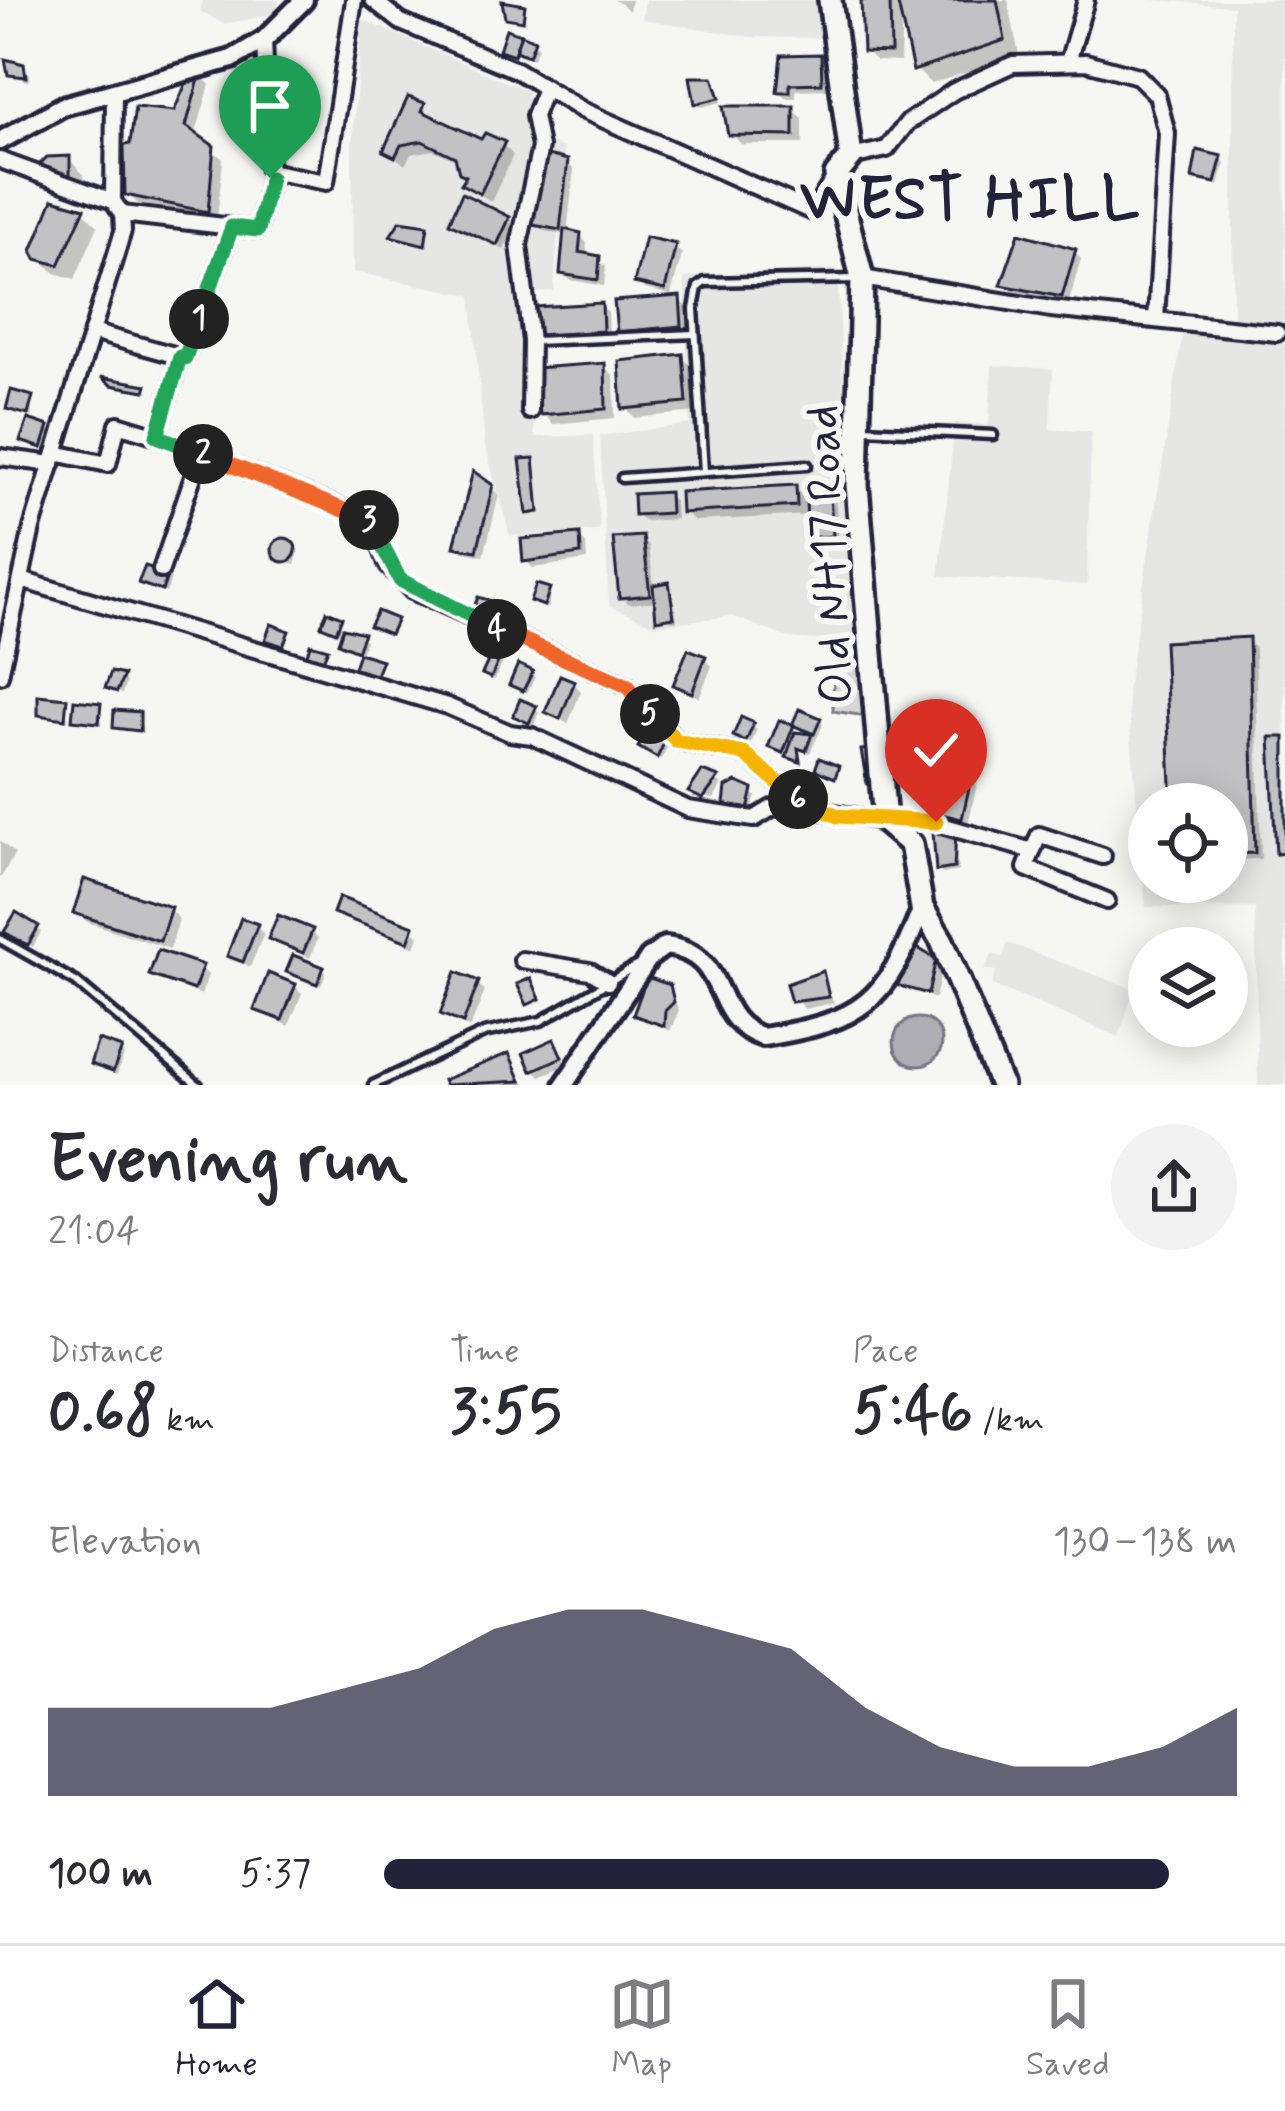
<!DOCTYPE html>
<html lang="en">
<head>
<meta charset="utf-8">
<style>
  body { margin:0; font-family:Mynerve,sans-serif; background:#f2f2f3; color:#2b2b33; height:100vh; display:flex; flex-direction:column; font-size:45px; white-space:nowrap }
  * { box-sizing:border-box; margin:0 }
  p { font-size:39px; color:#7c7c81 }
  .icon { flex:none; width:66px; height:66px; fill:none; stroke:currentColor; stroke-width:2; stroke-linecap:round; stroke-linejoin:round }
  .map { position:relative; height:1085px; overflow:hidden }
  .drawer { display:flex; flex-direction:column; background:#fff; flex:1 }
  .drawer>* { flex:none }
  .tools { position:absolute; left:1128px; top:783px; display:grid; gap:24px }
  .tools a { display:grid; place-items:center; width:120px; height:120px; border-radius:50%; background:#fff; box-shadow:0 6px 30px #0003; font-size:60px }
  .pin { position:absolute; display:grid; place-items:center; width:102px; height:102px; color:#fff; margin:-123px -51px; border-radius:50% 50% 50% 0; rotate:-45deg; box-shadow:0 0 12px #0007 }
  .pin .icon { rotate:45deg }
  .km { position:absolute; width:60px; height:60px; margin:-30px; border-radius:50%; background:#222; color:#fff; font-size:33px; line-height:60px; text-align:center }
  .round { display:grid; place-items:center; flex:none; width:126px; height:126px; border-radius:63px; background:#f2f2f3 }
  .headline { display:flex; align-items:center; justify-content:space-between; height:204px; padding:0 48px }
  h1 { font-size:66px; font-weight:700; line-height:90px }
  .figures { display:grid; grid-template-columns:repeat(3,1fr); gap:18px; height:204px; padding:12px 48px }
  .figures div { display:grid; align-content:center }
  .figures b { font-size:60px; font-weight:700 }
  .figures small { font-size:33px; font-weight:400 }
  .figures p { font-size:33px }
  .chart { height:336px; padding:24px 48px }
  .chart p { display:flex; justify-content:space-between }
  .chart svg { width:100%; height:216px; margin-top:12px; fill:#22223b; opacity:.7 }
  ul { padding:0 48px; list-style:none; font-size:39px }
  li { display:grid; grid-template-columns:192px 144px 1fr; align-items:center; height:90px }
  li i { height:30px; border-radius:15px; background:#22223b }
  .tab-bar { display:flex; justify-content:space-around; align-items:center; height:168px; border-top:3px solid #e1e1e2; background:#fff; font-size:33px; color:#7c7c81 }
  .tab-bar a { display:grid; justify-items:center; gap:6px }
  .tab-bar .current { color:#22223b }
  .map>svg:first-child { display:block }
  .built { fill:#e6e6e4; fill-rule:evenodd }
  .green { fill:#d7d7d7; stroke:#7c7c89; stroke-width:3 }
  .water { fill:#adadb3; stroke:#757583; stroke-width:3 }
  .shadow { fill:#0003 }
  .building { fill:#c2c2c4; stroke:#22223b; stroke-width:3 }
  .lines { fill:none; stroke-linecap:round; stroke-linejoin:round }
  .service-casing { stroke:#22223b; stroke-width:15 }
  .minor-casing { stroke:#22223b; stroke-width:22 }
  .tertiary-casing { stroke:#22223b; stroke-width:26 }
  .primary-casing { stroke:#22223b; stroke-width:30 }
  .service { stroke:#f6f6f2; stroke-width:6 }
  .minor { stroke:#f6f6f2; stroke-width:14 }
  .tertiary { stroke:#f6f6f2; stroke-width:16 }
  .primary { stroke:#f6f6f2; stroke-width:21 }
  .split-1-casing { stroke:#fff; stroke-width:24 }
  .split-2-casing { stroke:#fff; stroke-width:24 }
  .split-3-casing { stroke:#fff; stroke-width:24 }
  .split-4-casing { stroke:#fff; stroke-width:24 }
  .split-5-casing { stroke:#fff; stroke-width:24 }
  .split-6-casing { stroke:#fff; stroke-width:24 }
  .split-7-casing { stroke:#fff; stroke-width:24 }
  .split-1 { stroke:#22a559; stroke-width:15 }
  .split-2 { stroke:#22a559; stroke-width:15 }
  .split-3 { stroke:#f0652b; stroke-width:15 }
  .split-4 { stroke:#22a559; stroke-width:15 }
  .split-5 { stroke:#f0652b; stroke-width:15 }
  .split-6 { stroke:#f5b400; stroke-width:15 }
  .split-7 { stroke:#f5b400; stroke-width:15 }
  .labels { text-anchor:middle; stroke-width:12; stroke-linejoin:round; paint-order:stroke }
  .street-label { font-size:48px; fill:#22223b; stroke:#f6f6f2 }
  .district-label { font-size:60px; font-weight:bold; letter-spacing:3px; fill:#22223b; stroke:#f6f6f2 }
</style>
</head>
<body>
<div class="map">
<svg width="1285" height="1085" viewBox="0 0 1285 1085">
  <rect width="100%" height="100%" fill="#f6f6f2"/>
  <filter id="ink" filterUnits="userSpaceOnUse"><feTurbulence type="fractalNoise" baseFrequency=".00833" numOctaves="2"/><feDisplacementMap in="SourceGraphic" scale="24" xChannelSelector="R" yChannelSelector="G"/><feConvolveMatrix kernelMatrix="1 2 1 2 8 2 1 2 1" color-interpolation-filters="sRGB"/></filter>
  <g filter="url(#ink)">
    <!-- built -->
    <g class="built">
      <polygon points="203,0 279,0 275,14 224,24 200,11"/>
      <polygon points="645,0 817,0 821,38 751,37 642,19"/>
      <polygon points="1151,0 1285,0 1285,325 1233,318 1233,6"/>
      <polygon points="362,19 527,91 532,136 564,148 554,291 525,294 535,437 593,435 600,531 510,536 485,445 471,295 353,272 352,145"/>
      <polygon points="837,269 857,643 788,638 732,616 655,625 609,605 600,436 690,424 684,278"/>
      <path d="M1183,331L1285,344V1085H1258L1255,908L1146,907L1127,691ZM1149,804H1227V882H1149Z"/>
      <polygon points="992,365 1053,369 1050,429 1091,432 1087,585 939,576 955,423 989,425"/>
      <polygon points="1008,943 1134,989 1119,1037 992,985 996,971 984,970 993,954 1003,957"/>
    </g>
    <!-- green -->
    <polygon class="green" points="834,656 868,658 865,716 833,711"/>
    <!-- water -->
    <circle class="water" cx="918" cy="1042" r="24"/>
    <!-- shadow -->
    <g class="shadow">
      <polygon points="613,0 631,0 629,11 622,4"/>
      <polygon points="864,0 1008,0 1019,55 931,84 916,69 902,8 900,62 876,61 865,51"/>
      <polygon points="524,7 526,23 508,17"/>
      <polygon points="534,42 538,47 533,59 502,49"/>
      <polygon points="820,57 827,64 828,89 796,90 796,98 787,98 780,91 779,73"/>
      <polygon points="22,66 30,74 29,82 11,74"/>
      <polygon points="200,75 210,85 195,136 223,159 217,220 138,204 128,194"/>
      <polygon points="712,80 722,102 702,107 698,102"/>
      <polygon points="423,106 432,119 482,143 503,145 513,155 491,202 465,183 468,178 458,161 434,150 411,154 405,165 387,150"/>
      <polygon points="793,109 803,119 803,144 741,144 731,133"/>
      <polygon points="1221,158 1225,163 1219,186 1195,177"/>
      <polygon points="69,159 84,175 85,192 49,160"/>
      <polygon points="567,163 574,170 567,233 580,235 587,243 586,256 606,266 604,286 570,280 563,273 567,235 544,231 536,224"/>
      <polygon points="83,211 98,226 75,279 55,273 38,257"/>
      <polygon points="508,220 515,227 504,250 453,222"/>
      <polygon points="427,228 428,247 394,235"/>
      <polygon points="674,247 682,254 671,295 645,289 638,282"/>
      <polygon points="1074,251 1081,259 1069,302 1012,291 1005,284"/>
      <polygon points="679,299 689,309 691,335 630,341 620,331"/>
      <polygon points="601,306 608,313 609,337 547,342 540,335"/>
      <polygon points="682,357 692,367 696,412 635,418 625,408"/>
      <polygon points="604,366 614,376 615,418 553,424 543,414"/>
      <polygon points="110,382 145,388 150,392 118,388"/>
      <polygon points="31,399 32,417 9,408"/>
      <polygon points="47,428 52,433 46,451 24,441"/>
      <polygon points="828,486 835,493 839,542 819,544 811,536 810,515 694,521 684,511 795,488 809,502"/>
      <polygon points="491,487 499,495 484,556 464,552 457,545"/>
      <polygon points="668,495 675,502 676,519 644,521 637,514"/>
      <polygon points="578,537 586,544 587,560 533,568 526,561"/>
      <polygon points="281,539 299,551 295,565 275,554"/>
      <polygon points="642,539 649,546 654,588 672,590 677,621 658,619 657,601 629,604 622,597"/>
      <polygon points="167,575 171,579 166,593 142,582"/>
      <polygon points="549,591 549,608 534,600"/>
      <polygon points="501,606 517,616 515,622 503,615 500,623 480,615"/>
      <polygon points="340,619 342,631 366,640 361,653 346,647 344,635 324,625"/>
      <polygon points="1247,640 1255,648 1261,859 1227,860 1227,804 1175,804"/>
      <polygon points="502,651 506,655 495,680 486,673 489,652"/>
      <polygon points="705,659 712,666 699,698 677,685"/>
      <polygon points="531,673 535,677 527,693 512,684"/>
      <polygon points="122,678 126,682 122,694 109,687"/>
      <polygon points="574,684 581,691 568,724 549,712"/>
      <polygon points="65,701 68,721 41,714"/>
      <polygon points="100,706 102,725 75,719"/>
      <polygon points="535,709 539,713 534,725 521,719"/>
      <polygon points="139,715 143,733 116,727"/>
      <polygon points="819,720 823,725 810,753 800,750 802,763 772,746 792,728 806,739 808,732 800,728"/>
      <polygon points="752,726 757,730 751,744 736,736"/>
      <polygon points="664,742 668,746 661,759 646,750"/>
      <polygon points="934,758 937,768 911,764"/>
      <polygon points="971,773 978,780 968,825 935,816 927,808"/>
      <polygon points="703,774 722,784 714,799 696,796"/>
      <polygon points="751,792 756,796 751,813 727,803"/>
      <polygon points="955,836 958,871 943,874 939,870"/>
      <polygon points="0,841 15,854 0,879"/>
      <polygon points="169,909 179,919 170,949 87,922 77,912"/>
      <polygon points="337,913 412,929 419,936 415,947"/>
      <polygon points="256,927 264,934 250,967 230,955"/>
      <polygon points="37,928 41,932 33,947 12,935"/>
      <polygon points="311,931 318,938 310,958 271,938"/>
      <polygon points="934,961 942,969 935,999 900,984"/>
      <polygon points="201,968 208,975 201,995 153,974"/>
      <polygon points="322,969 326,973 321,986 290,971"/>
      <polygon points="822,974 834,1003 804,1009 790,986"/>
      <polygon points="478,984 485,991 470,1028 450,1020 443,1013"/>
      <polygon points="294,986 302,993 289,1026 258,1009"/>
      <polygon points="668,987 679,1010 670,1031 637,1014"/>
      <polygon points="553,1043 567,1065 540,1076 533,1069"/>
      <polygon points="120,1051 124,1055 117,1075 93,1063"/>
      <polygon points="508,1057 526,1085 448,1085 447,1082"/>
    </g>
    <!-- building -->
    <g class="building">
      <polygon points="861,0 890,0 891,53 863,52"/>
      <polygon points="897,0 997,0 1005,40 913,71"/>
      <polygon points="502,1 525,5 523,21 505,18"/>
      <polygon points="506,29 521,34 514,55 499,50"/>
      <polygon points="521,34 535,40 529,56 515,51"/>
      <polygon points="821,54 822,83 790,84 790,92 777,92 781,55"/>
      <polygon points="5,59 24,64 26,77 8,75"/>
      <polygon points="201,72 186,126 214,146 208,212 125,195 124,145 130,144 135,107 174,111 190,74"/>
      <polygon points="690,77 713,77 720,98 695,104"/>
      <polygon points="408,97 425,103 422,111 481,139 485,133 505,142 480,194 461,184 466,176 459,173 455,157 422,141 401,145 395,157 383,151"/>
      <polygon points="723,106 794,106 794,136 728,135"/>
      <polygon points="1197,150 1222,156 1215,183 1192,178"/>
      <polygon points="543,154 568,160 560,230 533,225"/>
      <polygon points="70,156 70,179 37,167 47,157"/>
      <polygon points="462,193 510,217 497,245 449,223"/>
      <polygon points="53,199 85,208 59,265 36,259 32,251"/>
      <polygon points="400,221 428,225 425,245 390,236"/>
      <polygon points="564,229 581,233 579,252 600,256 598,280 560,274"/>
      <polygon points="1019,233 1076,249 1062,297 1001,285"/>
      <polygon points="645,237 676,244 665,290 634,283"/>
      <polygon points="680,296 682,326 617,332 614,301"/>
      <polygon points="602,303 603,331 537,336 535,307"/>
      <polygon points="683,354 687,403 622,409 619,361"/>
      <polygon points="605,363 606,409 540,415 536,368"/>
      <polygon points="101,377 147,385 145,391 111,385"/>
      <polygon points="11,390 33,396 28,415 6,409"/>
      <polygon points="28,419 49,426 42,448 20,441"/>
      <polygon points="534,458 539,512 527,514 520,459"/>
      <polygon points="473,471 493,485 477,551 454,547"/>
      <polygon points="829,483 833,536 808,538 805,484"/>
      <polygon points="796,485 797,506 681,513 680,492"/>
      <polygon points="669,492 670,513 634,515 633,494"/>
      <polygon points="580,534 581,554 523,562 521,539"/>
      <polygon points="643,536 650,595 619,598 613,538"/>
      <circle cx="284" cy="550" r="12"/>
      <polygon points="145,566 168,573 162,591 138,583"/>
      <polygon points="669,582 674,617 656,620 653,585"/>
      <polygon points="536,584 550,588 544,606 530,601"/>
      <polygon points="478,597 502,604 496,621 472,612"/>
      <polygon points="327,611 342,617 336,632 321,626"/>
      <polygon points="377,611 397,619 390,634 369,626"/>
      <polygon points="271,624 289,631 283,646 265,640"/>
      <polygon points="343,628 364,633 357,651 338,643"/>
      <polygon points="1249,637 1255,853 1227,854 1227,804 1172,804 1164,642"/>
      <polygon points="310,644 328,649 321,665 305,661"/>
      <polygon points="496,645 504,648 491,678 482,674 488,661 483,659"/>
      <polygon points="688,649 706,656 692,693 673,685"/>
      <polygon points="359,653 382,660 375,678 353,670"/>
      <polygon points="518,664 533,671 523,691 509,685"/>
      <polygon points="111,672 124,675 117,692 105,688"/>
      <polygon points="560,675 575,681 560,719 545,712"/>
      <polygon points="38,695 67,698 65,719 38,715"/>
      <polygon points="520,699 537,706 529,723 513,716"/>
      <polygon points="74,700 101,703 99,723 72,720"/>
      <polygon points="799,709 821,718 814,734 792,725"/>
      <polygon points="114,710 140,712 140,731 113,728"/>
      <polygon points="741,717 754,723 746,742 733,736"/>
      <polygon points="779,720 794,725 783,753 768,747"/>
      <polygon points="649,732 666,739 657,758 638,747"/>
      <polygon points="795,732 812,734 806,751 798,748 800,762 786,757"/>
      <polygon points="1270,737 1285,737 1285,853 1276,854"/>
      <polygon points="907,746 936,755 934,765 908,766"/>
      <polygon points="875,748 882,781 867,784 861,750"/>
      <polygon points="819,758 839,766 835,778 815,770"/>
      <polygon points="952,766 973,770 962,819 924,810 920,795 921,777 948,784"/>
      <polygon points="702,771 719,777 703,799 688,792"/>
      <polygon points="737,782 753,789 748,810 724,804 726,787"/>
      <polygon points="809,786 828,792 824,803 807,796"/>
      <polygon points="933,832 956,833 954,868 936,871"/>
      <polygon points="84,879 171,907 160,941 73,913"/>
      <polygon points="339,897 414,926 408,942 333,913"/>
      <polygon points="16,912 39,926 28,945 4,932"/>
      <polygon points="278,915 313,929 303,953 268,939"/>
      <polygon points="241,918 258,924 243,962 227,956"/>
      <polygon points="916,947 936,959 928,994 896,985"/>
      <polygon points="158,950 203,965 194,990 149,975"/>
      <polygon points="293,955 324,967 317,984 286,972"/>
      <polygon points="823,971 829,997 791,1002 786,984"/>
      <polygon points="456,972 479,981 463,1023 440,1014"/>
      <polygon points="268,973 296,984 282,1020 254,1010"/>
      <polygon points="647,977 670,985 674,1002 665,1011 664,1026 633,1015"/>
      <polygon points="531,978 540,999 527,1005 517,984"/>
      <polygon points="554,1039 562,1057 531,1071 523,1053"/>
      <polygon points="98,1040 122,1048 113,1072 90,1064"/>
      <polygon points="509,1053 521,1081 445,1085 443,1080"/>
    </g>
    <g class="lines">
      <defs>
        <g id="service">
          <polyline points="534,341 695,334"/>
          <polyline points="864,429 993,435"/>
          <polyline points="704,472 694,309 698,287 705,282 856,279"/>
          <polyline points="622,478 807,465"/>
          <polyline points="0,939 76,982 198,1085"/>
          <polyline points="373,1085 484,1033 541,1021 636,966"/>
        </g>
        <g id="minor">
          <polyline points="373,0 401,22 516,70 582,110 813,212 836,175"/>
          <polyline points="1068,62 1086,0"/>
          <polyline points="851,157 887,149 907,123 954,91 1013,64 1086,62 1138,76 1157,95 1167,133 1156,320"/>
          <polyline points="0,160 113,201 122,214 123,231 32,528 0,675"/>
          <polyline points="269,171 326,182 354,0"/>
          <polyline points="113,201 114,91"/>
          <polyline points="122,214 258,230 270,178 264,40"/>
          <polyline points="862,278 1051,309 1277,333"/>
          <polyline points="92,332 185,358 232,227"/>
          <polyline points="530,411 531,341 519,245 540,147 534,116 545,88"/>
          <polyline points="157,436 371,520 388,566 412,591 628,686 677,741 744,754 808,808"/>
          <polyline points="55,453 108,464 118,424 157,436 180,357"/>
          <polyline points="0,457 52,464"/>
          <polyline points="161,570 201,453"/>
          <polyline points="21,580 447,706 510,733 532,736 688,809 754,819 772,808 795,806 882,821 927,821 1029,850"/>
          <polyline points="1103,856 1039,835 1026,868 1107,901"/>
          <polyline points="522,960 590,971 608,982"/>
        </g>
        <g id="tertiary">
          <polyline points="0,141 63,106 232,59 264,40 304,0"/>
          <path d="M564,1085L649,958L665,946C733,954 707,1020 763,1037C863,1021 885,1003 922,908"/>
        </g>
        <polyline id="primary" points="830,0 851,157 836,175 862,278 857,485 885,822 911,844 922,908 942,941 1001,1085"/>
      </defs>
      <!-- service casing -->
      <use href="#service" class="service-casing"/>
      <!-- minor casing -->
      <use href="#minor" class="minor-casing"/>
      <!-- tertiary casing -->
      <use href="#tertiary" class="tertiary-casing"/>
      <!-- primary casing -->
      <use href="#primary" class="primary-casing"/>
      <!-- service -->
      <use href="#service" class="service"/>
      <!-- minor -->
      <use href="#minor" class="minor"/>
      <!-- tertiary -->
      <use href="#tertiary" class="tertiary"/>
      <!-- primary -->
      <use href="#primary" class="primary"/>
    </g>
  </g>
  <g class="lines" filter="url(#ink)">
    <defs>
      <polyline id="split-1" points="199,319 232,227 258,230 270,178"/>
      <polyline id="split-2" points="199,319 185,358 180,357 157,436 203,454"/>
      <polyline id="split-3" points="203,454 369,520"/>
      <polyline id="split-4" points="369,520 400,580 497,629"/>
      <polyline id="split-5" points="497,629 628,686 650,714"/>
      <polyline id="split-6" points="650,714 677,741 744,754 798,799"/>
      <polyline id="split-7" points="798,799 838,816 936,822"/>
    </defs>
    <!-- split-1 casing -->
    <use href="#split-1" class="split-1-casing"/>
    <!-- split-2 casing -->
    <use href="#split-2" class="split-2-casing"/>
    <!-- split-3 casing -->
    <use href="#split-3" class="split-3-casing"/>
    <!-- split-4 casing -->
    <use href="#split-4" class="split-4-casing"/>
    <!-- split-5 casing -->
    <use href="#split-5" class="split-5-casing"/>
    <!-- split-6 casing -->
    <use href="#split-6" class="split-6-casing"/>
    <!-- split-7 casing -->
    <use href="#split-7" class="split-7-casing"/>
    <!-- split-1 -->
    <use href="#split-1" class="split-1"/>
    <!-- split-2 -->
    <use href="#split-2" class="split-2"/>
    <!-- split-3 -->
    <use href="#split-3" class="split-3"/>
    <!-- split-4 -->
    <use href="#split-4" class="split-4"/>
    <!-- split-5 -->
    <use href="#split-5" class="split-5"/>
    <!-- split-6 -->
    <use href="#split-6" class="split-6"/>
    <!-- split-7 -->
    <use href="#split-7" class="split-7"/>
  </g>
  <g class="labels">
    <!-- street labels -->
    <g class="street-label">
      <text transform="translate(827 555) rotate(-93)" y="17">Old NH17 Road</text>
    </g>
    <!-- district labels -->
    <g class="district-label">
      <text x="971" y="218">WEST HILL</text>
    </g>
  </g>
</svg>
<div class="tools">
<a><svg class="icon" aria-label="locate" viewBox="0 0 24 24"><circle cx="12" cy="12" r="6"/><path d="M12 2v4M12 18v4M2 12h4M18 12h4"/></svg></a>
<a><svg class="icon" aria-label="layers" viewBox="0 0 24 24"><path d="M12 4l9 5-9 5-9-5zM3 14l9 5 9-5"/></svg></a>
</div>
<div class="pin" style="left:270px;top:178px;background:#1e9e55"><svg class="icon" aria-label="arrive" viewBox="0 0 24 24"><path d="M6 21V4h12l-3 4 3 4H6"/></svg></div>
<div class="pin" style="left:936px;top:822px;background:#d93025"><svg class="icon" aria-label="check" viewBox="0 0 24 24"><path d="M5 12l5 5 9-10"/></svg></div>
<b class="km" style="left:199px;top:319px">1</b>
<b class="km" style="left:203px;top:454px">2</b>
<b class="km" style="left:369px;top:520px">3</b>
<b class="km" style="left:497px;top:629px">4</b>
<b class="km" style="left:650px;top:714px">5</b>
<b class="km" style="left:798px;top:799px">6</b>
</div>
<section class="drawer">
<div class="headline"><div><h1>Evening run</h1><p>21:04</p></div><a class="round"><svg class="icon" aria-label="share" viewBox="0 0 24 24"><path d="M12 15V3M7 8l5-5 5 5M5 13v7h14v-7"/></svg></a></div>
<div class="figures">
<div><p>Distance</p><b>0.68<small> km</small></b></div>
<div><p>Time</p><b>3:55</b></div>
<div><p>Pace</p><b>5:46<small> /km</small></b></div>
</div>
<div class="chart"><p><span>Elevation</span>130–138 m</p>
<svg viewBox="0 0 160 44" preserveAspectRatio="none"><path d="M0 44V26L10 26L20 26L30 26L40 22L50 18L60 10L70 6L80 6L90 10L100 14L110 26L120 34L130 38L140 38L150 34L160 26V44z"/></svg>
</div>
<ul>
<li><b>100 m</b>5:37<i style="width:92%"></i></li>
</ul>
</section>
<nav class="tab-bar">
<a class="current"><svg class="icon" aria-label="home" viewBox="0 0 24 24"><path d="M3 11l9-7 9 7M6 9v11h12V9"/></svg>Home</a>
<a><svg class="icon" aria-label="map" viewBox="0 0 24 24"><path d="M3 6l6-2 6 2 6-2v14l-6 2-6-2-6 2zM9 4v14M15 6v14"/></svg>Map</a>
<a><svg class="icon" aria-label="saved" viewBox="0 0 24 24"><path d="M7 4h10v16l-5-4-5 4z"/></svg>Saved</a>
</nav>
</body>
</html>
